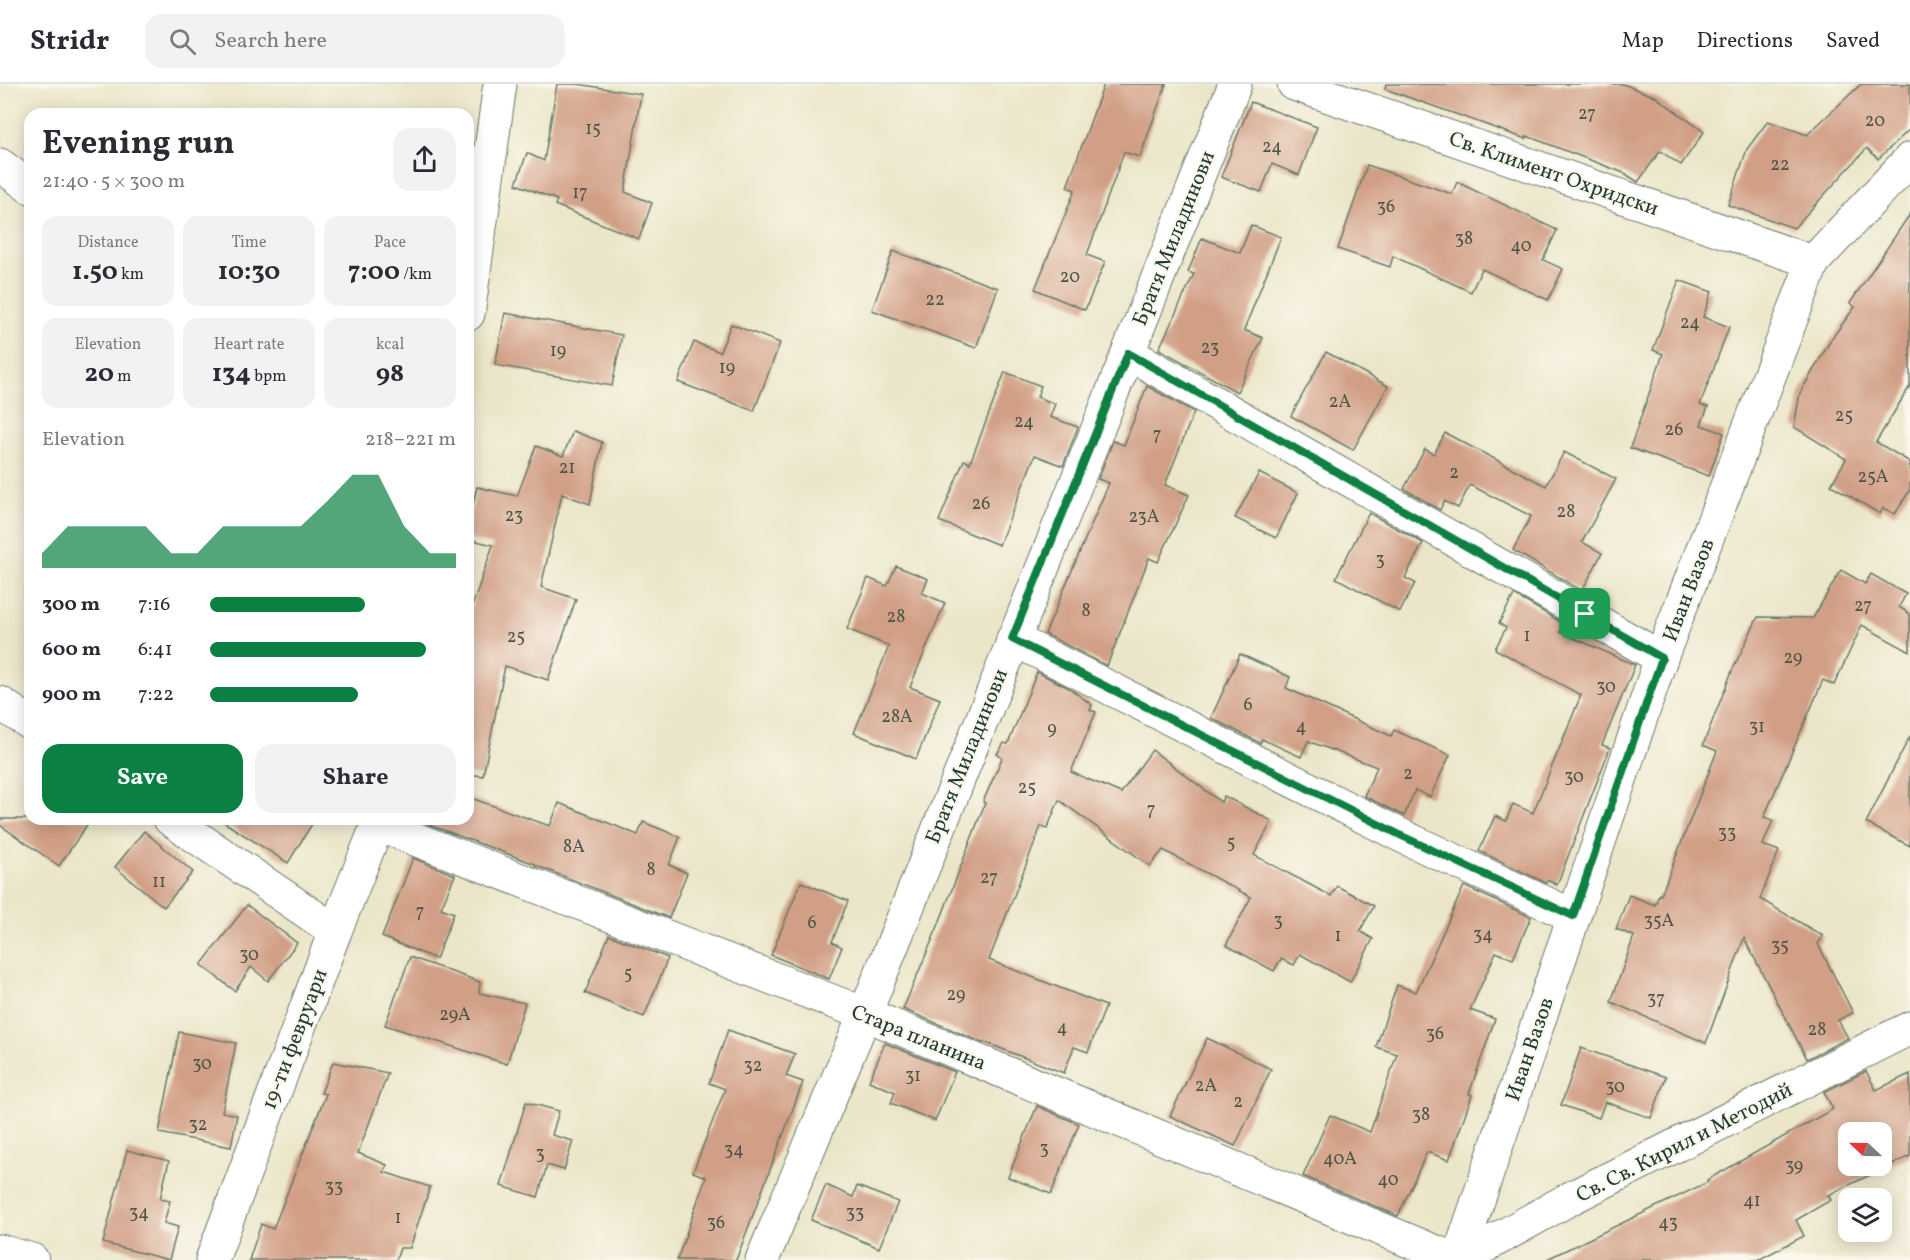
<!DOCTYPE html>
<html lang="en">
<head>
<meta charset="utf-8">
<style>
  body { margin:0; font-family:Vollkorn,serif; background:#f2f2f3; color:#2b2b33; height:100vh; display:flex; flex-direction:column; font-size:22px; white-space:nowrap }
  * { box-sizing:border-box; margin:0 }
  p { font-size:20px; color:#7c7c81 }
  .icon { flex:none; width:33px; height:33px; fill:none; stroke:currentColor; stroke-width:2; stroke-linecap:round; stroke-linejoin:round }
  .map { position:relative; flex:1; overflow:hidden }
  .drawer { position:absolute; left:24px; top:24px; width:450px; height:717px; display:flex; flex-direction:column; background:#fff; border-radius:18px; box-shadow:0 3px 15px #0003 }
  .drawer>* { flex:none }
  .needle { width:39px; rotate:292deg }
  .tools { position:absolute; left:1838px; top:1038px; display:grid; gap:12px }
  .tools a { display:grid; place-items:center; width:54px; height:54px; border-radius:12px; background:#fff; box-shadow:0 3px 15px #0003; font-size:30px }
  .pin { position:absolute; display:grid; place-items:center; width:51px; height:51px; color:#fff; margin:-26px; border-radius:12px; box-shadow:0 3px 9px #0006 }
  .round { display:grid; place-items:center; flex:none; width:63px; height:63px; border-radius:18px; background:#f2f2f3 }
  .headline { display:flex; align-items:center; justify-content:space-between; height:102px; padding:0 18px }
  h1 { font-size:33px; font-weight:700; line-height:45px }
  .metrics { display:grid; grid-template-columns:repeat(3,1fr); gap:9px; height:102px; padding:6px 18px }
  .metrics div { display:grid; align-content:center; border-radius:15px; background:#f2f2f3; text-align:center }
  .metrics b { font-size:26px; font-weight:700 }
  .metrics small { font-size:16px; font-weight:400 }
  .metrics p { font-size:16px }
  .chart { height:168px; padding:12px 18px }
  .chart p { display:flex; justify-content:space-between }
  .chart svg { width:100%; height:108px; margin-top:6px; fill:#0b8043; opacity:.7 }
  .cta { display:flex; gap:12px; margin-top:auto; padding:12px 18px }
  .cta a { flex:1; height:69px; border-radius:18px; background:#0b8043; color:#fff; font-size:24px; font-weight:700; line-height:69px; text-align:center }
  .cta a+a { background:#f2f2f3; color:#2b2b33 }
  ul { padding:0 18px; list-style:none; font-size:20px }
  li { display:grid; grid-template-columns:96px 72px 1fr; align-items:center; height:45px }
  li i { height:15px; border-radius:8px; background:#0b8043 }
  header { display:flex; align-items:center; gap:36px; box-sizing:border-box; height:84px; padding:0 30px; background:#fff; border-bottom:2px solid #e1e1e2 }
  header strong { font-size:28px }
  nav { display:flex; gap:33px; margin-inline-start:auto; font-size:21px }
  .search { width:420px; height:54px; background:#f2f2f3; display:flex; align-items:center; gap:15px; box-sizing:border-box; padding:0 21px; border-radius:18px; color:#7c7c81; font-size:22px }
  .map>svg:first-child { display:block }
  .building { fill:#d19f85; fill-rule:evenodd }
  .lines { fill:none; stroke-linecap:round; stroke-linejoin:round }
  .street-casing { stroke:#667868; stroke-width:35 }
  .street { stroke:#fff; stroke-width:33 }
  .route-casing { stroke:#fff; stroke-width:12 }
  .route { stroke:#0b8043; stroke-width:8 }
  .labels { text-anchor:middle; stroke-width:4.5; stroke-linejoin:round; paint-order:stroke }
  .number-label { font-size:18px; fill:#4c5648 }
  .street-label { font-size:21px; fill:#1f3d34; stroke:#fbf7ec }
</style>
</head>
<body>
<header>
<strong>Stridr</strong>
<div class="search"><svg class="icon" aria-label="search" viewBox="0 0 24 24"><circle cx="10" cy="10" r="6"/><path d="M15 15l6 6"/></svg>Search here</div>
<nav><a>Map</a><a>Directions</a><a>Saved</a></nav>
</header>
<div class="map">
<svg width="1910" height="1176" viewBox="0 0 1910 1176">
  <rect width="100%" height="100%" fill="#fbf7ec"/>
  <filter id="ink" filterUnits="userSpaceOnUse"><feTurbulence type="fractalNoise" baseFrequency=".0167" numOctaves="2"/><feDisplacementMap in="SourceGraphic" scale="12" xChannelSelector="R" yChannelSelector="G"/><feConvolveMatrix kernelMatrix="1 2 1 2 8 2 1 2 1" color-interpolation-filters="sRGB"/></filter>
  <filter id="wash" filterUnits="userSpaceOnUse"><feTurbulence type="fractalNoise" baseFrequency=".008" numOctaves="4" result="noise"/><feDisplacementMap in="SourceGraphic" scale="24" xChannelSelector="R" yChannelSelector="G"/><feGaussianBlur stdDeviation="1.35" result="paint"/><feColorMatrix in="noise" values="0 0 0 0 0 0 0 0 0 0 0 0 0 0 0 0 0 1.4 0 .05"/><feComposite in="paint" operator="in"/></filter>
  <g filter="url(#wash)">
    <rect width="100%" height="100%" fill="#ebe6c9"/>
    <g id="blocks">
      <!-- building -->
      <g class="building">
        <polygon points="557,0 577,0 641,10 625,108 652,119 639,155 555,121 557,116 516,100 527,69 544,77"/>
        <polygon points="1104,0 1166,0 1140,73 1124,68 1087,171 1105,178 1085,226 1035,205 1075,106 1067,103"/>
        <polygon points="1386,0 1623,0 1656,13 1704,48 1681,81 1660,67 1638,98 1624,89 1527,52 1526,55 1385,5"/>
        <polygon points="1861,0 1910,0 1910,45 1878,75 1867,64 1794,144 1728,121 1747,65 1768,37 1807,51"/>
        <polygon points="1251,18 1317,43 1299,91 1272,80 1261,108 1221,93"/>
        <polygon points="1367,81 1452,110 1457,98 1557,146 1543,176 1563,185 1548,216 1482,185 1471,208 1393,172 1390,183 1338,165"/>
        <polygon points="1910,130 1910,302 1876,358 1910,378 1910,406 1895,430 1883,424 1880,430 1831,401 1846,375 1794,343 1800,309 1832,254 1855,223 1850,219"/>
        <polygon points="1251,141 1281,153 1244,246 1263,254 1237,308 1159,265 1194,190 1188,188 1202,154 1240,169"/>
        <polygon points="893,167 998,204 976,264 872,226"/>
        <polygon points="1679,196 1712,208 1703,233 1729,243 1700,321 1708,323 1701,341 1724,349 1709,392 1630,364 1663,270 1653,266"/>
        <polygon points="505,229 622,251 612,302 495,281"/>
        <polygon points="731,240 780,259 754,327 678,298 694,258 720,268"/>
        <polygon points="1326,268 1388,302 1353,366 1291,332"/>
        <polygon points="1005,288 1041,302 1037,313 1055,320 1050,333 1078,343 1063,382 1035,371 999,461 939,437 964,376 970,379"/>
        <polygon points="1147,302 1194,328 1165,401 1189,411 1158,478 1149,474 1107,582 1045,550 1109,399 1098,395 1113,357 1124,361"/>
        <polygon points="573,347 602,358 590,420 562,410 541,503 576,515 548,596 505,582 483,692 468,690 468,534 493,461 468,455 468,441 477,403 517,412 536,362 563,372"/>
        <polygon points="1445,349 1546,402 1564,368 1616,395 1582,458 1602,469 1582,507 1513,466 1531,432 1470,401 1458,424 1444,417 1440,426 1404,405 1425,365 1434,370"/>
        <polygon points="1259,389 1298,409 1276,454 1235,434"/>
        <polygon points="1369,429 1423,459 1405,494 1415,499 1400,528 1336,494"/>
        <polygon points="896,482 928,495 922,509 945,519 910,603 940,615 916,675 854,649 889,562 847,545 868,494 887,502"/>
        <polygon points="1841,486 1865,500 1871,490 1906,510 1899,523 1910,530 1910,568 1862,541 1834,601 1823,596 1764,733 1773,736 1763,761 1779,767 1760,815 1823,852 1818,860 1853,929 1838,936 1848,954 1807,975 1744,854 1706,959 1611,918 1634,852 1616,845 1629,811 1655,821 1659,810 1661,811 1717,667 1703,661 1732,587 1758,533 1813,534"/>
        <polygon points="1514,511 1564,540 1560,548 1635,581 1602,661 1610,664 1557,801 1547,796 1546,799 1479,767 1495,732 1506,737 1513,720 1533,729 1581,611 1495,565 1506,544 1499,539"/>
        <polygon points="1240,570 1290,593 1286,604 1391,652 1394,646 1450,671 1430,713 1415,706 1404,732 1364,712 1377,683 1308,657 1301,673 1262,655 1260,659 1211,634"/>
        <polygon points="1037,588 1069,604 1092,621 1090,626 1096,628 1071,688 1121,709 1152,666 1221,718 1224,712 1272,737 1254,771 1331,812 1337,802 1374,822 1360,847 1373,855 1350,898 1300,870 1294,881 1281,875 1274,887 1226,861 1251,813 1163,766 1150,782 1059,716 1047,745 1041,742 989,876 1106,922 1088,968 1074,963 1064,989 984,958 983,959 903,925 938,842 985,719 983,718 1002,674 997,670 1004,659 1008,660"/>
        <polygon points="1910,652 1910,762 1866,739"/>
        <polygon points="468,713 550,742 559,719 638,751 643,738 680,753 669,781 687,789 669,834 535,781 535,780 427,740 429,735 468,735"/>
        <polygon points="0,735 91,735 59,782 0,741"/>
        <polygon points="219,735 315,735 288,779"/>
        <polygon points="144,747 193,788 164,823 115,783"/>
        <polygon points="413,774 455,791 441,824 454,829 436,875 382,853"/>
        <polygon points="801,798 848,817 832,858 842,863 829,895 771,871"/>
        <polygon points="1464,802 1531,833 1513,875 1496,868 1470,926 1495,935 1469,1010 1472,1011 1449,1076 1427,1068 1398,1132 1303,1092 1330,1031 1370,1048 1397,970 1376,963 1397,901 1416,908"/>
        <polygon points="247,821 297,859 268,897 251,883 235,907 201,881"/>
        <polygon points="609,851 668,874 644,933 585,909"/>
        <polygon points="410,873 480,898 479,909 525,919 507,980 385,941"/>
        <polygon points="728,946 795,970 786,992 803,998 736,1176 677,1176 706,1093 693,1088 725,1005 709,999"/>
        <polygon points="179,948 236,959 222,1028 237,1031 231,1063 159,1049"/>
        <polygon points="1207,954 1271,985 1235,1062 1170,1032"/>
        <polygon points="885,959 955,988 935,1037 891,1019 895,1008 869,997"/>
        <polygon points="1581,964 1666,993 1651,1034 1605,1018 1599,1034 1561,1021"/>
        <polygon points="333,978 388,989 358,1069 387,1081 384,1088 430,1103 410,1164 400,1164 396,1176 249,1176 261,1140 273,1145 326,1010 321,1009"/>
        <path d="M1866,987L1876,1006L1910,990V1072L1828,1111L1831,1116L1796,1136L1804,1152L1758,1176H1545L1708,1098L1707,1096L1833,1025L1824,1008ZM1848,1048H1881V1082H1848Z"/>
        <polygon points="526,1018 559,1027 552,1051 573,1057 564,1086 547,1081 538,1113 501,1102"/>
        <polygon points="1037,1022 1079,1040 1051,1110 1008,1093"/>
        <polygon points="127,1066 169,1077 160,1115 170,1117 164,1139 178,1143 169,1176 103,1159"/>
        <polygon points="826,1101 853,1113 857,1102 898,1118 879,1164 811,1136"/>
      </g>
    </g>
  </g>
  <g filter="url(#ink)">
    <use href="#blocks" fill-opacity="0" stroke="#667868" stroke-width="1.5"/>
    <g class="lines">
      <defs>
        <g id="street">
          <polyline points="1294,0 1813,178"/>
          <polyline points="0,81 30,103"/>
          <polyline points="468,230 500,0"/>
          <polyline points="1128,269 1661,574"/>
          <polyline points="1013,555 1402,752 1573,832"/>
          <polyline points="0,619 30,639"/>
          <polyline points="170,735 335,847"/>
          <polyline points="379,741 865,930 1455,1176"/>
          <polyline points="0,1167 32,1176"/>
          <polyline points="212,1176 335,847 380,735"/>
          <polyline points="762,1176 865,930 1235,0"/>
          <polyline points="1458,1176 1661,574 1813,178 1910,75"/>
          <polyline points="1460,1176 1571,1114 1910,944"/>
        </g>
      </defs>
      <!-- street casing -->
      <use href="#street" class="street-casing"/>
      <!-- street -->
      <use href="#street" class="street"/>
    </g>
  </g>
  <g class="lines" filter="url(#ink)">
    <defs>
      <polygon id="route" points="1128,269 1662,574 1573,832 1402,752 1012,555"/>
    </defs>
    <!-- route casing -->
    <use href="#route" class="route-casing"/>
    <!-- route -->
    <use href="#route" class="route"/>
  </g>
  <g class="labels">
    <!-- number labels -->
    <g class="number-label">
      <text x="1587" y="35">27</text>
      <text x="1875" y="42">20</text>
      <text x="593" y="50">15</text>
      <text x="1272" y="68">24</text>
      <text x="1780" y="86">22</text>
      <text x="580" y="114">17</text>
      <text x="1386" y="128">36</text>
      <text x="1464" y="160">38</text>
      <text x="1521" y="167">40</text>
      <text x="1070" y="198">20</text>
      <text x="935" y="221">22</text>
      <text x="1690" y="244">24</text>
      <text x="1210" y="269">23</text>
      <text x="558" y="272">19</text>
      <text x="727" y="289">19</text>
      <text x="1340" y="323">2А</text>
      <text x="1844" y="337">25</text>
      <text x="1024" y="343">24</text>
      <text x="1674" y="351">26</text>
      <text x="1157" y="356">7</text>
      <text x="567" y="389">21</text>
      <text x="1454" y="394">2</text>
      <text x="1873" y="398">25А</text>
      <text x="981" y="425">26</text>
      <text x="1566" y="433">28</text>
      <text x="514" y="437">23</text>
      <text x="1144" y="438">23А</text>
      <text x="1380" y="481">3</text>
      <text x="1863" y="527">27</text>
      <text x="1086" y="532">8</text>
      <text x="896" y="538">28</text>
      <text x="1527" y="557">1</text>
      <text x="516" y="558">25</text>
      <text x="1793" y="579">29</text>
      <text x="1606" y="608">30</text>
      <text x="1248" y="626">6</text>
      <text x="897" y="638">28А</text>
      <text x="1301" y="648">4</text>
      <text x="1757" y="648">31</text>
      <text x="1052" y="650">9</text>
      <text x="1408" y="695">2</text>
      <text x="1574" y="698">30</text>
      <text x="1027" y="709">25</text>
      <text x="1151" y="731">7</text>
      <text x="1727" y="754">33</text>
      <text x="1231" y="764">5</text>
      <text x="574" y="768">8А</text>
      <text x="651" y="791">8</text>
      <text x="989" y="799">27</text>
      <text x="159" y="803">11</text>
      <text x="420" y="833">7</text>
      <text x="1278" y="842">3</text>
      <text x="1659" y="842">35А</text>
      <text x="812" y="844">6</text>
      <text x="1483" y="856">34</text>
      <text x="1338" y="857">1</text>
      <text x="1780" y="867">35</text>
      <text x="249" y="876">30</text>
      <text x="628" y="895">5</text>
      <text x="956" y="916">29</text>
      <text x="1656" y="920">37</text>
      <text x="455" y="936">29А</text>
      <text x="1062" y="949">4</text>
      <text x="1817" y="951">28</text>
      <text x="1435" y="955">36</text>
      <text x="202" y="985">30</text>
      <text x="753" y="987">32</text>
      <text x="913" y="997">31</text>
      <text x="1206" y="1007">2А</text>
      <text x="1615" y="1008">30</text>
      <text x="1238" y="1023">2</text>
      <text x="1421" y="1036">38</text>
      <text x="198" y="1046">32</text>
      <text x="1044" y="1070">3</text>
      <text x="734" y="1071">34</text>
      <text x="540" y="1075">3</text>
      <text x="1340" y="1080">40А</text>
      <text x="1794" y="1087">39</text>
      <text x="1388" y="1101">40</text>
      <text x="334" y="1108">33</text>
      <text x="1752" y="1122">41</text>
      <text x="139" y="1134">34</text>
      <text x="855" y="1134">33</text>
      <text x="398" y="1139">1</text>
      <text x="716" y="1144">36</text>
      <text x="1668" y="1144">43</text>
    </g>
    <!-- street labels -->
    <g class="street-label">
      <text transform="translate(1554 89) rotate(19)" y="7">Св. Климент Охридски</text>
      <text transform="translate(1173 154) rotate(-68)" y="7">Братя Миладинови</text>
      <text transform="translate(1688 506) rotate(-69)" y="7">Иван Вазов</text>
      <text transform="translate(966 672) rotate(-68)" y="7">Братя Миладинови</text>
      <text transform="translate(919 953) rotate(22)" y="7">Стара планина</text>
      <text transform="translate(294 955) rotate(-69)" y="7">19-ти февруари</text>
      <text transform="translate(1529 965) rotate(-71)" y="7">Иван Вазов</text>
      <text transform="translate(1684 1058) rotate(-27)" y="7">Св. Св. Кирил и Методий</text>
    </g>
  </g>
</svg>
<div class="tools">
<a><svg class="needle" viewBox="-14 -14 28 28"><path d="M0-13l5 13h-10z" fill="#e53935"/><path d="M0 13l5-13h-10z" fill="#7c7c81"/></svg></a>
<a><svg class="icon" aria-label="layers" viewBox="0 0 24 24"><path d="M12 4l9 5-9 5-9-5zM3 14l9 5 9-5"/></svg></a>
</div>
<div class="pin" style="left:1585px;top:530px;background:#1e9e55"><svg class="icon" aria-label="arrive" viewBox="0 0 24 24"><path d="M6 21V4h12l-3 4 3 4H6"/></svg></div>
<section class="drawer">
<div class="headline"><div><h1>Evening run</h1><p>21:40 · 5 × 300 m</p></div><a class="round"><svg class="icon" aria-label="share" viewBox="0 0 24 24"><path d="M12 15V3M7 8l5-5 5 5M5 13v7h14v-7"/></svg></a></div>
<div class="metrics">
<div><p>Distance</p><b>1.50<small> km</small></b></div>
<div><p>Time</p><b>10:30</b></div>
<div><p>Pace</p><b>7:00<small> /km</small></b></div>
</div>
<div class="metrics">
<div><p>Elevation</p><b>20<small> m</small></b></div>
<div><p>Heart rate</p><b>134<small> bpm</small></b></div>
<div><p>kcal</p><b>98</b></div>
</div>
<div class="chart"><p><span>Elevation</span>218–221 m</p>
<svg viewBox="0 0 160 44" preserveAspectRatio="none"><path d="M0 44V38L10 27L20 27L30 27L40 27L50 38L60 38L70 27L80 27L90 27L100 27L110 17L120 6L130 6L140 27L150 38L160 38V44z"/></svg>
</div>
<ul>
<li><b>300 m</b>7:16<i style="width:63%"></i></li>
<li><b>600 m</b>6:41<i style="width:88%"></i></li>
<li><b>900 m</b>7:22<i style="width:60%"></i></li>
</ul>
<div class="cta"><a>Save</a><a>Share</a></div>
</section>
</div>
</body>
</html>
